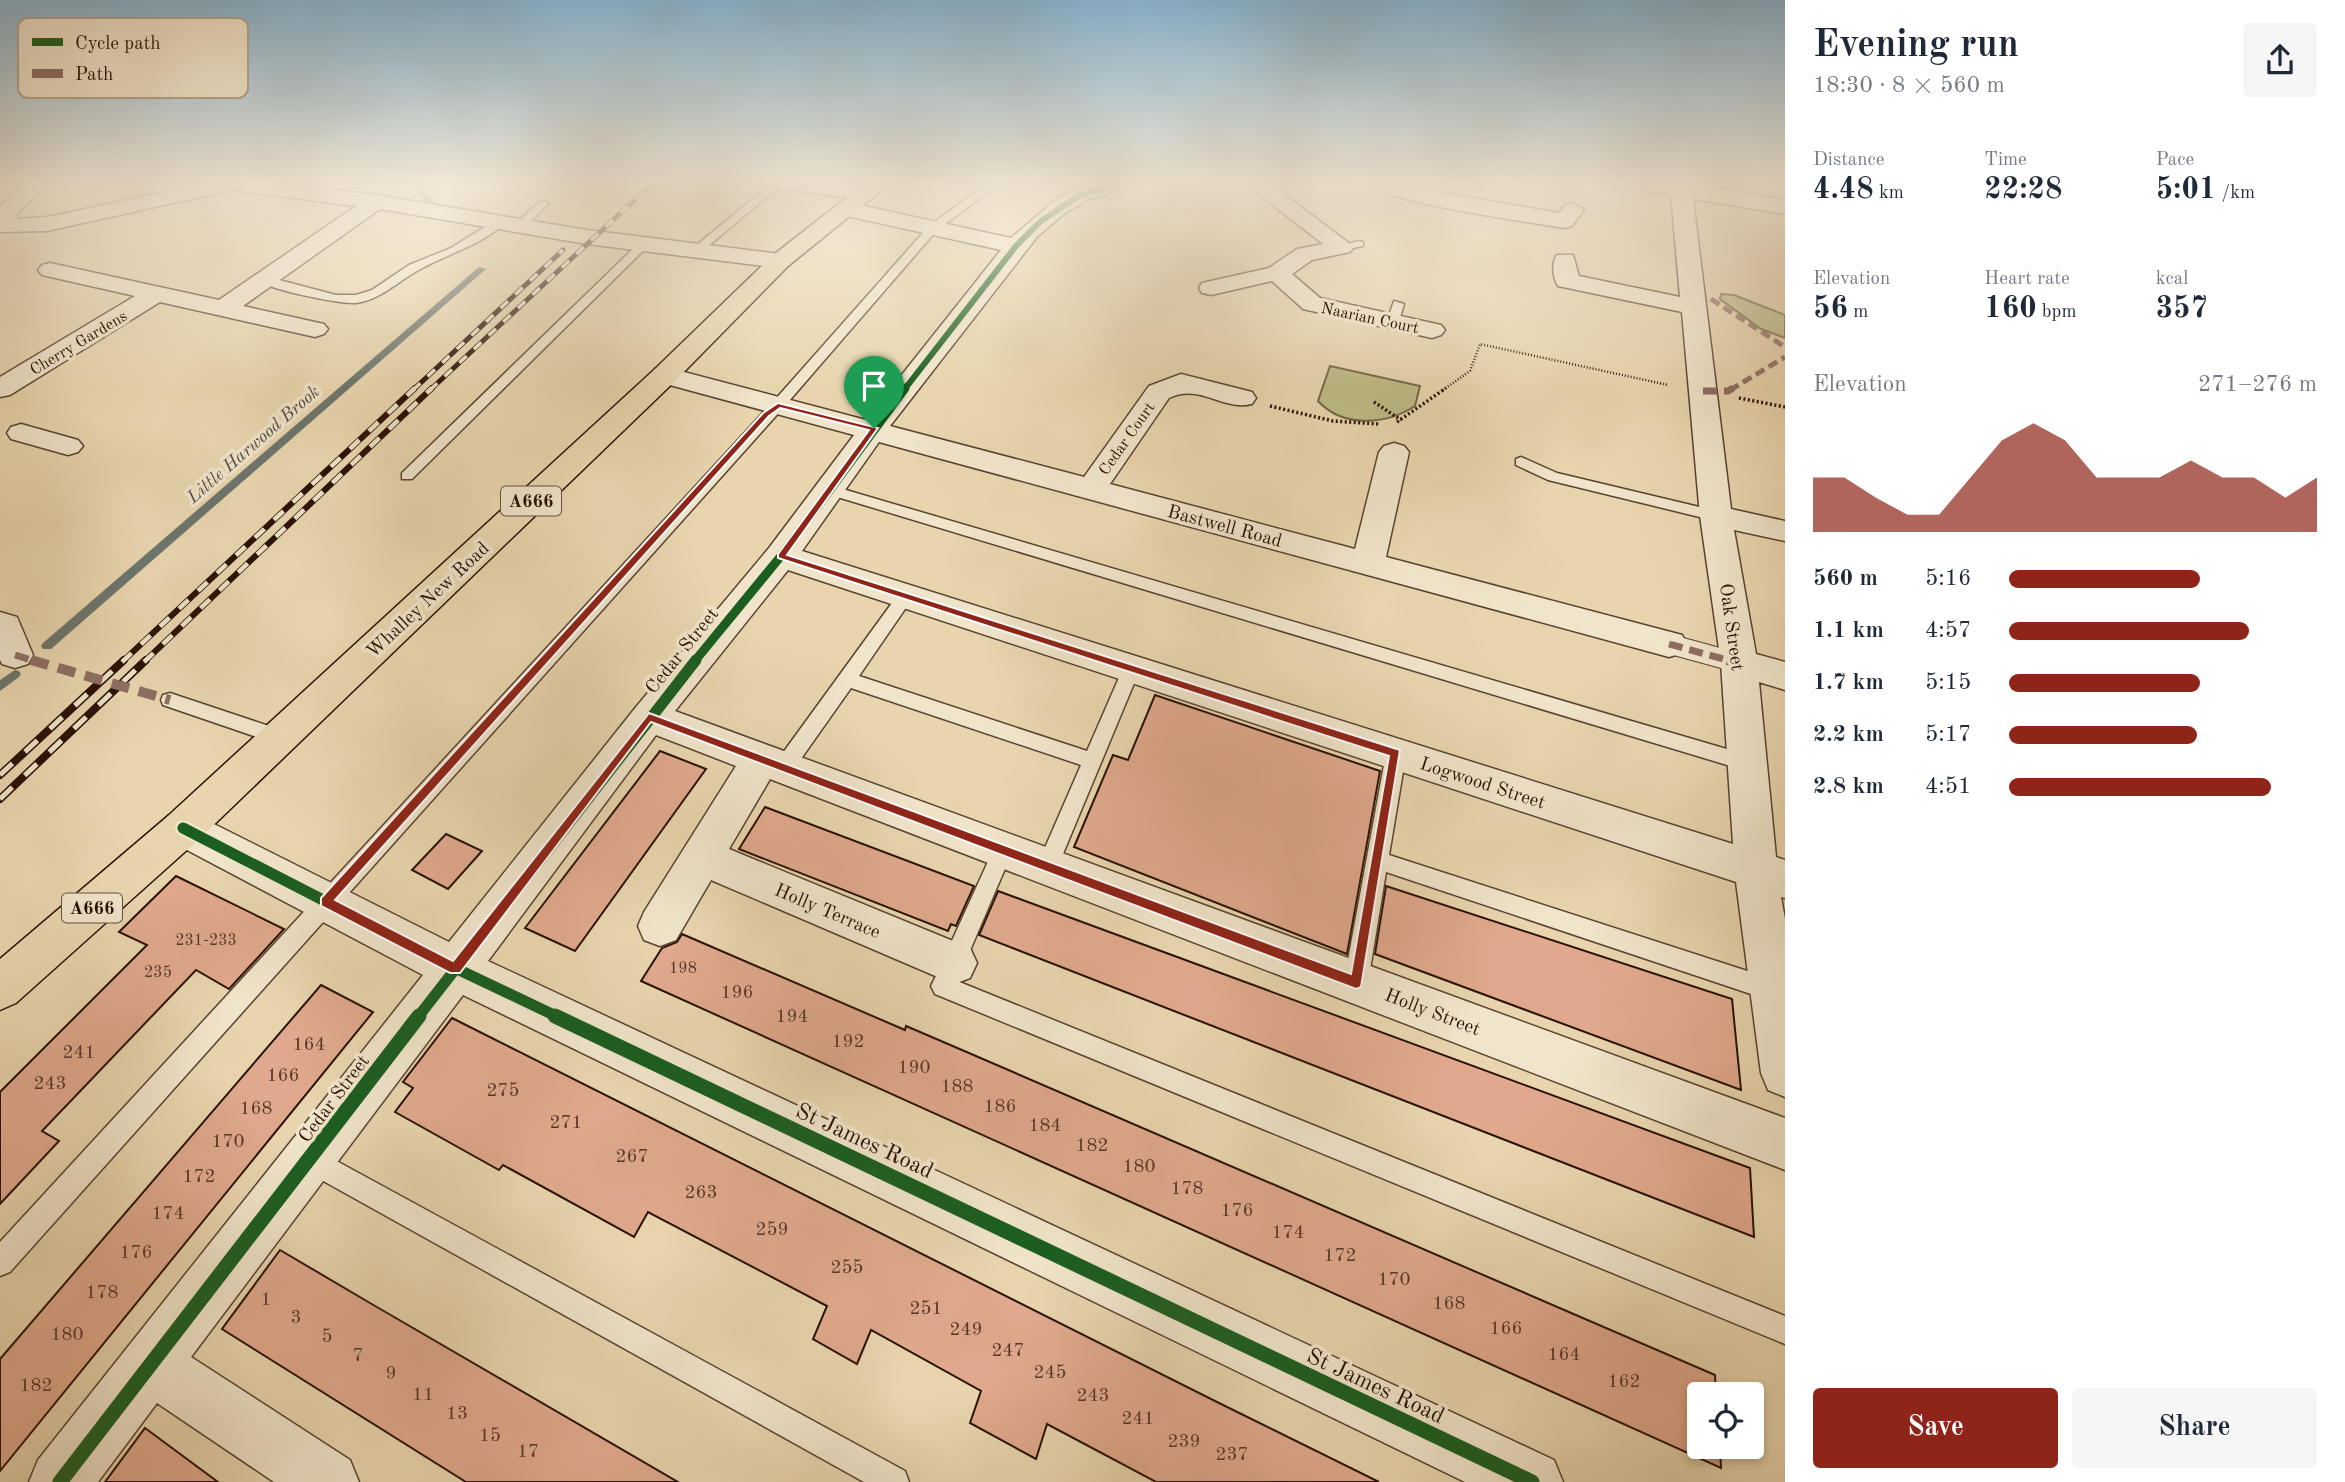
<!DOCTYPE html>
<html lang="en">
<head>
<meta charset="utf-8">
<style>
  body { margin:0; font-family:"Old Standard TT",serif; background:#f6f6f7; color:#1f2937; height:100vh; display:flex; flex-direction:column; font-size:26px; white-space:nowrap }
  * { box-sizing:border-box; margin:0 }
  p { font-size:23px; color:#747a83 }
  .icon { flex:none; width:38px; height:38px; fill:none; stroke:currentColor; stroke-width:2; stroke-linecap:round; stroke-linejoin:round }
  .map { position:relative; flex:1; overflow:hidden }
  .side { display:flex; flex-direction:column; background:#fff; width:560px }
  .side>* { flex:none }
  .tools { position:absolute; left:1687px; top:1382px; display:grid; gap:14px }
  .tools a { display:grid; place-items:center; width:77px; height:77px; border-radius:7px; background:#fff; box-shadow:0 4px 10px #0003; font-size:35px }
  .pin { position:absolute; display:grid; place-items:center; width:60px; height:60px; color:#fff; margin:-72px -30px; border-radius:50% 50% 50% 0; rotate:-45deg; box-shadow:0 0 7px #0007 }
  .pin .icon { rotate:45deg }
  .round { display:grid; place-items:center; flex:none; width:74px; height:74px; border-radius:7px; background:#f6f6f7 }
  .headline { display:flex; align-items:center; justify-content:space-between; height:119px; padding:0 28px }
  h1 { font-size:38px; font-weight:700; line-height:52px }
  .metrics { display:grid; grid-template-columns:repeat(3,1fr); gap:10px; height:119px; padding:7px 28px }
  .metrics div { display:grid; align-content:center }
  .metrics b { font-size:30px; font-weight:700 }
  .metrics small { font-size:19px; font-weight:400 }
  .metrics p { font-size:19px }
  .chart { height:196px; padding:14px 28px }
  .chart p { display:flex; justify-content:space-between }
  .chart svg { width:100%; height:126px; margin-top:7px; fill:#8f2418; opacity:.7 }
  .button { display:flex; gap:14px; margin-top:auto; padding:14px 28px }
  .button a { flex:1; height:80px; border-radius:7px; background:#8f2418; color:#fff; font-size:28px; font-weight:700; line-height:80px; text-align:center }
  .button a+a { background:#f6f6f7; color:#1f2937 }
  ul { padding:0 28px; list-style:none; font-size:23px }
  li { display:grid; grid-template-columns:112px 84px 1fr; align-items:center; height:52px }
  li i { height:18px; border-radius:9px; background:#8f2418 }
  main { display:flex; flex:1; min-height:0 }
  .map>svg:first-child { display:block }
  .green { fill:#bdbb86; stroke:#726646; stroke-width:2 }
  .lines { fill:none; stroke-linecap:round; stroke-linejoin:round }
  .stream { fill:#6c756d; fill-rule:evenodd }
  .building { fill:#e0a98d; stroke:#281106; stroke-width:2 }
  .service-casing { stroke:#584230; stroke-width:3 }
  .pedestrian-casing { stroke:#584230; stroke-width:2 }
  .minor-casing { stroke:#584230; stroke-width:3 }
  .trunk-casing { stroke:#281106; stroke-width:3 }
  .path-far1 { stroke:#281106; stroke-width:2.5; stroke-dasharray:1 2; stroke-linecap:butt }
  .path { stroke:#281106; stroke-width:3.5; stroke-dasharray:2 2.5; stroke-linecap:butt }
  .service { fill:#f0e4ca; fill-rule:evenodd }
  .pedestrian { fill:#f0e4ca; fill-rule:evenodd }
  .minor { fill:#f0e4ca; fill-rule:evenodd }
  .trunk { fill:#e8d5ae; fill-rule:evenodd }
  .rail-far2-casing { stroke:#281106; stroke-width:5 }
  .rail-far1-casing { stroke:#281106; stroke-width:6 }
  .rail-casing { stroke:#281106; stroke-width:8 }
  .rail-far2 { stroke:#f0e4ca; stroke-width:3.5; stroke-dasharray:10; stroke-linecap:butt }
  .rail-far1 { stroke:#f0e4ca; stroke-width:4.5; stroke-dasharray:13; stroke-linecap:butt }
  .rail { stroke:#f0e4ca; stroke-width:5; stroke-dasharray:17; stroke-linecap:butt }
  .quiet-far2 { stroke:#8d6e63; stroke-width:5; stroke-dasharray:10 5; stroke-linecap:butt }
  .quiet-far1 { stroke:#8d6e63; stroke-width:7; stroke-dasharray:14 7; stroke-linecap:butt }
  .quiet { stroke:#8d6e63; stroke-width:10; stroke-dasharray:18 10; stroke-linecap:butt }
  .cycleway-far3-casing { stroke:#f0e4ca; stroke-width:9 }
  .cycleway-far2-casing { stroke:#f0e4ca; stroke-width:12 }
  .cycleway-far1-casing { stroke:#f0e4ca; stroke-width:16 }
  .cycleway-casing { stroke:#f0e4ca; stroke-width:19 }
  .cycleway-far3 { stroke:#1b5e20; stroke-width:6 }
  .cycleway-far2 { stroke:#1b5e20; stroke-width:9 }
  .cycleway-far1 { stroke:#1b5e20; stroke-width:11 }
  .cycleway { stroke:#1b5e20; stroke-width:15 }
  .route { fill:#8f2418; stroke:#fff; stroke-width:2; fill-rule:evenodd }
  .labels { text-anchor:middle; stroke-width:7; stroke-linejoin:round; paint-order:stroke }
  .far-street-label { font-size:16px; fill:#281106; stroke:#f0e4ca }
  .number-label { font-size:16px; fill:#563728 }
  .far-water-label { font-size:18px; font-style:italic; fill:#504b42; stroke:#f0e4ca }
  .shield { fill:#f0e4ca; stroke:#645041; stroke-width:2 }
  .shield-label { font-size:18px; font-weight:bold; fill:#281106 }
  .street-label { font-size:19px; fill:#281106; stroke:#f0e4ca }
  .near-number-label { font-size:19px; fill:#563728 }
  .near-street-label { font-size:23px; fill:#281106; stroke:#f0e4ca }
  .key { fill:#f0e4ca; stroke:#b4a58f; stroke-width:2 }
  .key-label { font-size:19px; fill:#281106 }
</style>
</head>
<body>
<main>
<div class="map">
<svg width="1785" height="1482" viewBox="0 0 1785 1482">
  <rect width="100%" height="100%" fill="#e8d5ae"/>
  <filter id="stains"><feTurbulence type="fractalNoise" baseFrequency=".00286" numOctaves="4"/><feColorMatrix values="0 0 0 0 .2 0 0 0 0 .09 0 0 0 0 .02 0 0 0 .5 -.17"/></filter>
  <radialGradient id="worn" r=".72"><stop offset=".6" stop-color="#630" stop-opacity="0"/><stop offset="1" stop-color="#630" stop-opacity=".3"/></radialGradient>
  <!-- green -->
  <g class="green">
    <polygon points="1706,181 1785,181 1785,200 1697,186"/>
    <polygon points="1721,294 1734,295 1785,315 1785,338 1761,329 1720,299"/>
    <path d="M1330,366L1420,386L1415,406C1386,425 1343,428 1318,401Z"/>
  </g>
  <g class="lines">
    <!-- stream -->
    <g class="stream">
      <polygon points="407,181 414,181 437,205 437,207 433,207"/>
      <polygon points="479,267 486,269 51,649 43,649 41,646 43,643"/>
      <polygon points="15,670 19,671 21,674 19,677 0,691 0,680"/>
    </g>
  </g>
  <!-- building -->
  <g class="building">
    <polygon points="1155,695 1380,771 1347,954 1074,847 1113,755 1128,760"/>
    <polygon points="660,751 706,769 575,951 525,928"/>
    <polygon points="765,807 974,886 956,926 951,924 948,931 739,849"/>
    <polygon points="446,834 482,851 448,889 412,870"/>
    <polygon points="176,876 284,929 229,989 196,970 42,1131 59,1141 0,1204 0,1092 147,945 119,932"/>
    <polygon points="1386,886 1732,999 1741,1090 1375,954"/>
    <polygon points="998,891 1750,1168 1754,1237 979,935"/>
    <polygon points="682,934 905,1030 906,1026 948,1044 1715,1375 1716,1395 1699,1395 1699,1447 1720,1447 1721,1468 641,981 662,948 677,942"/>
    <polygon points="321,985 373,1012 0,1471 0,1359"/>
    <polygon points="452,1018 1217,1402 1379,1482 1156,1482 1047,1424 1036,1459 970,1423 981,1391 871,1330 857,1364 813,1339 827,1306 648,1212 634,1237 503,1165 499,1170 395,1112 413,1088 403,1082"/>
    <polygon points="280,1250 370,1303 678,1482 466,1482 222,1329"/>
    <polygon points="145,1428 218,1482 105,1482"/>
  </g>
  <g class="lines">
    <defs>
      <g id="service">
        <polygon points="775,181 786,181 701,252 693,252 693,248"/>
        <polygon points="991,181 1003,181 937,230 783,408 10,1272 0,1276 0,1242 773,402 929,226"/>
        <polygon points="540,201 549,203 524,228 516,228 516,224"/>
        <path d="M496,220L506,222C481,246 446,254 417,271C397,282 380,300 356,303C339,304 270,290 258,280L264,276L336,295H356L372,290L409,265L451,248Z"/>
        <polygon points="1359,241 1363,242 1363,246 1342,250 1336,247"/>
        <polygon points="640,242 650,244 412,479 402,479 402,473"/>
        <polygon points="1394,301 1404,304 1399,321 1393,325 1387,321"/>
        <polygon points="1521,457 1557,473 1716,511 1724,516 1716,521 1548,480 1516,465 1516,459"/>
        <polygon points="829,485 1747,755 1754,757 1757,763 1754,769 1747,771 824,493 821,490"/>
        <polygon points="906,590 914,596 859,676 1087,751 1125,664 1137,664 1140,669 1055,873 1048,875 1041,873 1037,866 1081,765 851,688 791,773 777,773 774,767 777,761 900,592"/>
        <polygon points="170,693 287,732 290,737 287,742 280,745 163,705 161,700 163,695"/>
        <polygon points="1396,746 1403,749 1406,754 1389,855 1772,979 1780,982 1784,990 1780,998 1772,1001 1386,872 1368,982 1364,990 1356,993 1348,990 1344,982 1386,754 1389,749"/>
        <polygon points="1003,841 1010,844 1013,850 957,981 1785,1316 1785,1344 935,994 931,986 935,978 996,844"/>
        <polygon points="309,1146 905,1471 909,1482 864,1482 300,1168 296,1159 300,1150"/>
      </g>
      <polygon id="pedestrian" points="1669,634 1749,656 1753,663 1749,670 1739,673 1659,651 1655,644 1659,637"/>
      <g id="minor">
        <polygon points="28,181 51,181 17,214 18,219 47,217 217,181 257,181 376,195 587,230 780,254 788,256 792,261 788,266 780,268 587,244 380,209 243,306 324,324 328,329 324,334 315,337 160,302 10,395 0,397 0,377 135,296 42,275 38,270 42,265 50,263 219,300 356,206 232,190 47,231 0,232 0,207"/>
        <polygon points="815,181 861,188 872,194 861,200 781,188 770,182"/>
        <path d="M1100,181H1140L1136,185L1087,200L1061,216L1037,237L890,426L1084,477L1149,386L1181,374L1252,392L1256,398L1252,404C1222,411 1200,383 1169,398L1110,484L1355,549L1379,452L1384,446L1394,443L1404,446L1409,452L1386,557L1682,635L1687,644L1682,653L1669,657L879,442L802,551L1733,844L1721,663L1700,516L1682,312L1558,286C1553,278 1551,263 1557,255H1573L1579,276L1680,297L1671,195L1624,187L1614,181H1690L1691,185L1785,200V214L1693,199L1731,509L1785,521V541L1734,530L1756,654L1785,662V690L1759,682L1776,857L1785,860V898L1781,897L1785,919V1097L1768,1090L1761,1073L1736,882L788,570L675,711L1785,1118V1170L770,779L729,849L970,948L977,963L970,978L954,984L711,880L676,940L660,946L644,940L638,926L644,912L736,766L656,735L488,961L1554,1460L1563,1482H1465L463,995L191,1357L350,1460L359,1482H274L157,1403L98,1482H29L38,1460L423,975L168,840L162,828L168,816L183,811L198,816L449,942L636,707L769,548L854,435L655,381L651,375L655,369L665,367L866,420L1001,250L838,214L835,209L838,204L846,202L1011,238L1058,198Z"/>
        <polygon points="1242,181 1266,181 1354,247 1350,252 1312,260 1292,274 1320,298 1441,325 1445,330 1441,335 1432,338 1303,309 1272,281 1211,295 1202,293 1199,288 1202,283 1269,268 1297,249 1323,244"/>
        <path d="M1363,181H1391L1401,186L1559,213L1565,205L1573,203L1584,210L1572,226L1564,228C1531,222 1378,202 1363,181Z"/>
        <polygon points="21,424 78,440 83,446 78,452 68,455 11,439 7,433 11,427"/>
        <polygon points="0,612 17,617 33,655 28,664 15,668 2,664 0,660"/>
      </g>
      <polygon id="trunk" points="868,181 893,181 788,266 675,381 198,840 16,1003 0,1010 0,959 168,816 655,369 772,256"/>
    </defs>
    <!-- service casing -->
    <use href="#service" class="service-casing"/>
    <!-- pedestrian casing -->
    <use href="#pedestrian" class="pedestrian-casing"/>
    <!-- minor casing -->
    <use href="#minor" class="minor-casing"/>
    <!-- trunk casing -->
    <use href="#trunk" class="trunk-casing"/>
    <!-- path-far1 -->
    <polyline class="path-far1" points="1443,390 1470,371 1480,344 1668,385"/>
    <!-- path -->
    <g class="path">
      <polyline points="1739,398 1785,407"/>
      <polyline points="1374,402 1401,420"/>
      <polyline points="1270,406 1333,421 1379,424"/>
      <polyline points="1397,422 1446,388"/>
    </g>
    <!-- service -->
    <use href="#service" class="service"/>
    <!-- pedestrian -->
    <use href="#pedestrian" class="pedestrian"/>
    <!-- minor -->
    <use href="#minor" class="minor"/>
    <!-- trunk -->
    <use href="#trunk" class="trunk"/>
    <defs>
      <g id="rail-far2">
        <polyline points="413,390 563,250"/>
        <polyline points="430,390 655,181"/>
      </g>
      <g id="rail-far1">
        <polyline points="122,662 415,388"/>
        <polyline points="144,662 432,388"/>
      </g>
      <g id="rail">
        <polyline points="0,775 124,660"/>
        <polyline points="0,799 146,660"/>
      </g>
    </defs>
    <!-- rail-far2 casing -->
    <use href="#rail-far2" class="rail-far2-casing"/>
    <!-- rail-far1 casing -->
    <use href="#rail-far1" class="rail-far1-casing"/>
    <!-- rail casing -->
    <use href="#rail" class="rail-casing"/>
    <!-- rail-far2 -->
    <use href="#rail-far2" class="rail-far2"/>
    <!-- rail-far1 -->
    <use href="#rail-far1" class="rail-far1"/>
    <!-- rail -->
    <use href="#rail" class="rail"/>
    <!-- quiet-far2 -->
    <g class="quiet-far2">
      <polyline points="1711,299 1785,347"/>
      <polyline points="1730,390 1785,357"/>
    </g>
    <!-- quiet-far1 -->
    <g class="quiet-far1">
      <polyline points="1703,391 1728,391 1733,388"/>
      <polyline points="1669,644 1734,662"/>
      <polyline points="15,655 38,662"/>
    </g>
    <!-- quiet -->
    <g class="quiet">
      <polyline points="31,660 170,700"/>
      <polyline points="1727,660 1739,663"/>
    </g>
    <defs>
      <polyline id="cycleway-far3" points="904,390 1016,246 1041,221 1080,195 1129,181"/>
      <polyline id="cycleway-far2" points="694,662 781,556 905,388"/>
      <g id="cycleway-far1">
        <polyline points="183,828 455,968 558,1017"/>
        <polyline points="418,1017 696,660"/>
      </g>
      <g id="cycleway">
        <polyline points="555,1016 1532,1482"/>
        <polyline points="60,1482 419,1016"/>
      </g>
    </defs>
    <!-- cycleway-far3 casing -->
    <use href="#cycleway-far3" class="cycleway-far3-casing"/>
    <!-- cycleway-far2 casing -->
    <use href="#cycleway-far2" class="cycleway-far2-casing"/>
    <!-- cycleway-far1 casing -->
    <use href="#cycleway-far1" class="cycleway-far1-casing"/>
    <!-- cycleway casing -->
    <use href="#cycleway" class="cycleway-casing"/>
    <!-- cycleway-far3 -->
    <use href="#cycleway-far3" class="cycleway-far3"/>
    <!-- cycleway-far2 -->
    <use href="#cycleway-far2" class="cycleway-far2"/>
    <!-- cycleway-far1 -->
    <use href="#cycleway-far1" class="cycleway-far1"/>
    <!-- cycleway -->
    <use href="#cycleway" class="cycleway"/>
  </g>
  <!-- sky -->
  <linearGradient id="sky" x2="0" y2="1"><stop stop-color="#88b5d2"/><stop offset="0.47" stop-color="#f5ecdb"/><stop offset="1" stop-color="#f5ecdb" stop-opacity="0"/></linearGradient>
  <rect width="1785" height="388" fill="url(#sky)"/>
  <!-- route -->
  <path class="route" d="M778,403L878,428L787,555L1400,750L1361,987L1356,989L651,722L460,973H450L321,906V898L763,413ZM780,408L869,430L778,554V558L1389,756L1351,974L649,713L453,961L335,900L769,416Z"/>
  <g class="labels">
    <!-- far-street labels -->
    <g class="far-street-label">
      <text transform="translate(1370 317) rotate(12)" y="6">Naarian Court</text>
      <text transform="translate(78 342) rotate(-31)" y="6">Cherry Gardens</text>
      <text transform="translate(1126 438) rotate(-55)" y="6">Cedar Court</text>
    </g>
    <!-- number labels -->
    <g class="number-label">
      <text x="206" y="945">231-233</text>
      <text x="683" y="973">198</text>
      <text x="158" y="977">235</text>
    </g>
    <!-- far-water labels -->
    <g class="far-water-label">
      <text transform="translate(253 444) rotate(-41)" y="6">Little Harwood Brook</text>
    </g>
    <!-- shield labels -->
    <g class="shield">
      <rect x="501" y="486.5" width="60" height="29" rx="5"/>
      <rect x="62" y="893.5" width="60" height="29" rx="5"/>
    </g>
    <g class="shield-label">
      <text x="531" y="507">A666</text>
      <text x="92" y="914">A666</text>
    </g>
    <!-- street labels -->
    <g class="street-label">
      <text transform="translate(1225 525) rotate(15)" y="7">Bastwell Road</text>
      <text transform="translate(427 599) rotate(-43)" y="7">Whalley New Road</text>
      <text transform="translate(1733 627) rotate(82)" y="7">Oak Street</text>
      <text transform="translate(681 650) rotate(-51)" y="7">Cedar Street</text>
      <text transform="translate(1483 782) rotate(18)" y="7">Logwood Street</text>
      <text transform="translate(828 910) rotate(23)" y="7">Holly Terrace</text>
      <text transform="translate(1433 1011) rotate(21)" y="7">Holly Street</text>
      <text transform="translate(333 1098) rotate(-53)" y="7">Cedar Street</text>
    </g>
    <!-- near-number labels -->
    <g class="near-number-label">
      <text x="737" y="998">196</text>
      <text x="792" y="1022">194</text>
      <text x="848" y="1047">192</text>
      <text x="309" y="1050">164</text>
      <text x="79" y="1058">241</text>
      <text x="914" y="1073">190</text>
      <text x="283" y="1081">166</text>
      <text x="50" y="1089">243</text>
      <text x="957" y="1092">188</text>
      <text x="503" y="1096">275</text>
      <text x="1000" y="1112">186</text>
      <text x="256" y="1114">168</text>
      <text x="566" y="1128">271</text>
      <text x="1045" y="1131">184</text>
      <text x="228" y="1147">170</text>
      <text x="1092" y="1151">182</text>
      <text x="632" y="1162">267</text>
      <text x="1139" y="1172">180</text>
      <text x="199" y="1182">172</text>
      <text x="1187" y="1194">178</text>
      <text x="701" y="1198">263</text>
      <text x="1237" y="1216">176</text>
      <text x="168" y="1219">174</text>
      <text x="772" y="1235">259</text>
      <text x="1288" y="1238">174</text>
      <text x="136" y="1258">176</text>
      <text x="1340" y="1261">172</text>
      <text x="847" y="1273">255</text>
      <text x="1394" y="1285">170</text>
      <text x="102" y="1298">178</text>
      <text x="266" y="1305">1</text>
      <text x="1449" y="1309">168</text>
      <text x="926" y="1314">251</text>
      <text x="296" y="1323">3</text>
      <text x="1506" y="1334">166</text>
      <text x="966" y="1335">249</text>
      <text x="67" y="1340">180</text>
      <text x="327" y="1342">5</text>
      <text x="1008" y="1356">247</text>
      <text x="1564" y="1360">164</text>
      <text x="358" y="1361">7</text>
      <text x="1050" y="1378">245</text>
      <text x="391" y="1379">9</text>
      <text x="1624" y="1387">162</text>
      <text x="36" y="1391">182</text>
      <text x="423" y="1400">11</text>
      <text x="1093" y="1401">243</text>
      <text x="457" y="1419">13</text>
      <text x="1138" y="1424">241</text>
      <text x="490" y="1441">15</text>
      <text x="1184" y="1447">239</text>
      <text x="528" y="1457">17</text>
      <text x="1232" y="1460">237</text>
    </g>
    <!-- near-street labels -->
    <g class="near-street-label">
      <text transform="translate(865 1140) rotate(25)" y="8">St James Road</text>
      <text transform="translate(1376 1385) rotate(25)" y="8">St James Road</text>
    </g>
  </g>
  <!-- legend -->
  <rect x="18" y="18" width="230" height="80" rx="10" class="key"/>
  <rect x="32" y="38" width="31" height="8" fill="#1b5e20"/>
  <rect x="32" y="69" width="31" height="9" fill="#8d6e63"/>
  <g class="key-label">
    <text x="75" y="49">Cycle path</text>
    <text x="75" y="80">Path</text>
  </g>
  <rect width="100%" height="100%" filter="url(#stains)"/>
  <rect width="100%" height="100%" fill="url(#worn)"/>
</svg>
<div class="tools">
<a><svg class="icon" aria-label="locate" viewBox="0 0 24 24"><circle cx="12" cy="12" r="6"/><path d="M12 2v4M12 18v4M2 12h4M18 12h4"/></svg></a>
</div>
<div class="pin" style="left:874px;top:428px;background:#1e9e55"><svg class="icon" aria-label="arrive" viewBox="0 0 24 24"><path d="M6 21V4h12l-3 4 3 4H6"/></svg></div>
</div>
<section class="side">
<div class="headline"><div><h1>Evening run</h1><p>18:30 · 8 × 560 m</p></div><a class="round"><svg class="icon" aria-label="share" viewBox="0 0 24 24"><path d="M12 15V3M7 8l5-5 5 5M5 13v7h14v-7"/></svg></a></div>
<div class="metrics">
<div><p>Distance</p><b>4.48<small> km</small></b></div>
<div><p>Time</p><b>22:28</b></div>
<div><p>Pace</p><b>5:01<small> /km</small></b></div>
</div>
<div class="metrics">
<div><p>Elevation</p><b>56<small> m</small></b></div>
<div><p>Heart rate</p><b>160<small> bpm</small></b></div>
<div><p>kcal</p><b>357</b></div>
</div>
<div class="chart"><p><span>Elevation</span>271–276 m</p>
<svg viewBox="0 0 160 44" preserveAspectRatio="none"><path d="M0 44V25L10 25L20 32L30 38L40 38L50 25L60 12L70 6L80 12L90 25L100 25L110 25L120 19L130 25L140 25L150 32L160 25V44z"/></svg>
</div>
<ul>
<li><b>560 m</b>5:16<i style="width:62%"></i></li>
<li><b>1.1 km</b>4:57<i style="width:78%"></i></li>
<li><b>1.7 km</b>5:15<i style="width:62%"></i></li>
<li><b>2.2 km</b>5:17<i style="width:61%"></i></li>
<li><b>2.8 km</b>4:51<i style="width:85%"></i></li>
</ul>
<div class="button"><a>Save</a><a>Share</a></div>
</section>
</main>
</body>
</html>
